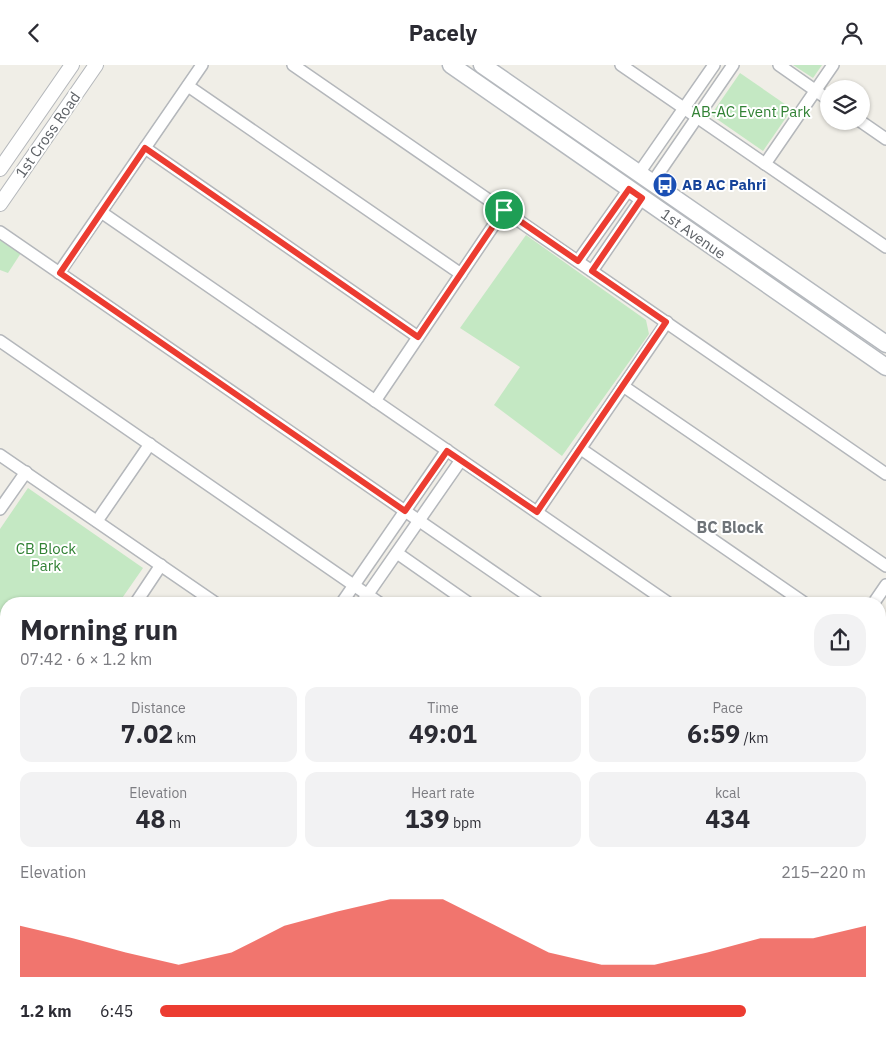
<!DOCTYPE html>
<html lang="en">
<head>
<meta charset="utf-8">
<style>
  body { margin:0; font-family:"IBM Plex Sans",sans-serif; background:#f2f2f3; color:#2b2b33; height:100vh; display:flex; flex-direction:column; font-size:19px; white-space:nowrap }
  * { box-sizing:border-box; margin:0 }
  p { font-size:16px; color:#7c7c81 }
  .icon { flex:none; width:28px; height:28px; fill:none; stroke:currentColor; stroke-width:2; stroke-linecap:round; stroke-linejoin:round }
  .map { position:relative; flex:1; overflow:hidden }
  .details { position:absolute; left:0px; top:532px; width:886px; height:444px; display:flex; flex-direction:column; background:#fff; border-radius:20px 20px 0 0; box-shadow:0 1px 4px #0004 }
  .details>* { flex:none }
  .tools { position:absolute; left:820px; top:15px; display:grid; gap:10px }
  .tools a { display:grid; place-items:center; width:50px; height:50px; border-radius:50%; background:#fff; box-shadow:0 1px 4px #0004; font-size:25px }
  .pin { position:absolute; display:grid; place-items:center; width:42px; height:42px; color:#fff; margin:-21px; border:2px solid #fff; border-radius:50%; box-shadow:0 1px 5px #0007 }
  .round { display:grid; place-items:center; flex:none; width:52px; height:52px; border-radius:20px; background:#f2f2f3 }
  .overview { display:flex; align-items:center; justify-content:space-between; height:85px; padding:0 20px }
  h1 { font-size:28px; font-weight:700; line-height:38px }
  .figures { display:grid; grid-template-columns:repeat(3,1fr); gap:8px; height:85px; padding:5px 20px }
  .figures div { display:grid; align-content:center; border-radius:12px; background:#f2f2f3; text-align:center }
  .figures b { font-size:25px; font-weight:700 }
  .figures small { font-size:14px; font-weight:400 }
  .figures p { font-size:14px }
  .chart { height:140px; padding:10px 20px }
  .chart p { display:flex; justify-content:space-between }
  .chart svg { width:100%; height:90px; margin-top:5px; fill:#ec3c31; opacity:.7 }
  ul { padding:0 20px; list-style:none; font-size:16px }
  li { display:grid; grid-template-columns:80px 60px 1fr; align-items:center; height:38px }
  li i { height:12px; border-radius:6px; background:#ec3c31 }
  header { display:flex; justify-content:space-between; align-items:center; height:65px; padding:0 20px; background:#fff; font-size:22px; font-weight:700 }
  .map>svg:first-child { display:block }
  .green { fill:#c4e8c3 }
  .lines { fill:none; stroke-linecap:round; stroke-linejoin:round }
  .minor-casing { stroke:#b4b7bb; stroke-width:14 }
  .tertiary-casing { stroke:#b4b7bb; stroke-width:16 }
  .secondary-casing { stroke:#b5b9be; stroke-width:19 }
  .minor { stroke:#fff; stroke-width:11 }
  .tertiary { stroke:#fff; stroke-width:14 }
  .secondary { stroke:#fff; stroke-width:16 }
  .route-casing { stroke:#fff; stroke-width:10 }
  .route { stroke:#ec3c31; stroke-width:6 }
  .labels { text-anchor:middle; stroke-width:4; stroke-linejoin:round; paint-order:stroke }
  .park-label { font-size:15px; fill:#328235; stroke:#fff }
  .street-label { font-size:15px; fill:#5e6267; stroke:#fff }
  .transit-label { font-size:15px; font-weight:bold; fill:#164399; stroke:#fff; text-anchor:start }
  .neighbourhood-label { font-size:16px; font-weight:bold; fill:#6f7479; stroke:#fff }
</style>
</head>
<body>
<header><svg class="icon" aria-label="back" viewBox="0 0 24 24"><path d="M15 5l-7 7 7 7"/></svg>Pacely<svg class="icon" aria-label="person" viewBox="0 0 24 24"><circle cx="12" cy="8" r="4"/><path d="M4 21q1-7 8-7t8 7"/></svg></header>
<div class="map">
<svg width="886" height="976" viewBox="0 0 886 976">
  <rect width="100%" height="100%" fill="#f0eee7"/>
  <!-- green -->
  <g class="green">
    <polygon points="793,0 822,0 813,13"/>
    <polygon points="740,8 792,44 763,86 711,50"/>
    <polygon points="526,170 646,255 649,269 562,391 494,340 520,302 460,263"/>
    <polygon points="0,172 21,188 8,208 0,205"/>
    <polygon points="28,423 143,503 118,539 6,539 6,611 0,607 0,464"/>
    <polygon points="399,970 490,970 486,976 408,976"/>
  </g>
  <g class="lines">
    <defs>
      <g id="minor">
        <polyline points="293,0 886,409"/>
        <polyline points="621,0 886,182"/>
        <polyline points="779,0 829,35"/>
        <polyline points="188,21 461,209"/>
        <polyline points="860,56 886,74"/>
        <polyline points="145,83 418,272"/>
        <polyline points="765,99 833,0"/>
        <polyline points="639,108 714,0"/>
        <polyline points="652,118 733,0"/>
        <polyline points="101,147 670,539"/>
        <polyline points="0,167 540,539"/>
        <polyline points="578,196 629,124"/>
        <polyline points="592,206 642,133"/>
        <polyline points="59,208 202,0"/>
        <polyline points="0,276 381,539"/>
        <polyline points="623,321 886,501"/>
        <polyline points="375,336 504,145"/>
        <polyline points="581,384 806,539"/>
        <polyline points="0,390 217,539"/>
        <polyline points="0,444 26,407"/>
        <polyline points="537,447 667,257"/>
        <polyline points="97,456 150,379"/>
        <polyline points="397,488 470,539"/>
        <polyline points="135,539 161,500"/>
        <polyline points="341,539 447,385"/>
        <polyline points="361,539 461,395"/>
        <polyline points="873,539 886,520"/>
        <polyline points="0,622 6,627"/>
        <polyline points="0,732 6,723"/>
        <polyline points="0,766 6,770"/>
        <polyline points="880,881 886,886"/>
        <polyline points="844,970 853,976"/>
        <polyline points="44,976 47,970"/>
        <polyline points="62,976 66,970"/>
        <polyline points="807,976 811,970"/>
      </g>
      <g id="tertiary">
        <polyline points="0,104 72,0"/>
        <polyline points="0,139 96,0"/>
        <polyline points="880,682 886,673"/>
        <polyline points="880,710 886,702"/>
        <polyline points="0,876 6,880"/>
        <polyline points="0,902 6,906"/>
        <polyline points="99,970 107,976"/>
        <polyline points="137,970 146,976"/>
        <polyline points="125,976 129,970"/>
        <polyline points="678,976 682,970"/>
        <polyline points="700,976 704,970"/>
      </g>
      <g id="secondary">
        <polyline points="451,0 886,302"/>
        <polyline points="482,0 886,279"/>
      </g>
    </defs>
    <!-- minor casing -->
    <use href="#minor" class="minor-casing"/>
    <!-- tertiary casing -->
    <use href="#tertiary" class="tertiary-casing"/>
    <!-- secondary casing -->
    <use href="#secondary" class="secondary-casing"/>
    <!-- minor -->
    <use href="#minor" class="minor"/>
    <!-- tertiary -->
    <use href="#tertiary" class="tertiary"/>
    <!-- secondary -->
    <use href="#secondary" class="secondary"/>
  </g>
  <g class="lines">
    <defs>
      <polygon id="route" points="145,83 418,272 504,145 578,196 629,124 642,133 592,206 666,257 537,447 447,386 405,446 60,208"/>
    </defs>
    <!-- route casing -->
    <use href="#route" class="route-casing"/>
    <!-- route -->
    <use href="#route" class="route"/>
  </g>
  <!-- icons -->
  <defs>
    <symbol id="bus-disc" viewBox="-11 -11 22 22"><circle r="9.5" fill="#1a4fb4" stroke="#fff"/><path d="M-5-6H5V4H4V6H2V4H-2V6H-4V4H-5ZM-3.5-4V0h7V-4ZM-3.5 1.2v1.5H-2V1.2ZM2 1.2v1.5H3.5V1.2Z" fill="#fff"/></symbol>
  </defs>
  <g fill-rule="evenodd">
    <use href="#bus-disc" x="651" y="106" width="28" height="28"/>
  </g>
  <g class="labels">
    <!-- park labels -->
    <g class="park-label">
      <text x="751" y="52">AB-AC Event Park</text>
      <text x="46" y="489">CB Block<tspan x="46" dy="17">Park</tspan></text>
    </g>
    <!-- street labels -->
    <g class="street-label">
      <text transform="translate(48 70) rotate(-55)" y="5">1st Cross Road</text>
      <text transform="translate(693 169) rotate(35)" y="5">1st Avenue</text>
    </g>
    <!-- transit labels -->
    <g class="transit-label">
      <text x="682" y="125">AB AC Pahri</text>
    </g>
    <!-- neighbourhood labels -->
    <g class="neighbourhood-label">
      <text x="730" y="468">BC Block</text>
    </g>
  </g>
</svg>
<div class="tools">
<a><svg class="icon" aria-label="layers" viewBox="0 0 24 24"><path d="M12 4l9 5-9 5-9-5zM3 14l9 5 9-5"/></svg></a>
</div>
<div class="pin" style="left:504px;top:145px;background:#1e9e55"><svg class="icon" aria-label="arrive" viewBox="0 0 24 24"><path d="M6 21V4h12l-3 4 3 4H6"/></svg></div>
<section class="details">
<div class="overview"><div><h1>Morning run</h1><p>07:42 · 6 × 1.2 km</p></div><a class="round"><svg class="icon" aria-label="share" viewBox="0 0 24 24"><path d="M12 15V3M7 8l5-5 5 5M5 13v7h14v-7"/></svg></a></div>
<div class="figures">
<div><p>Distance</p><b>7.02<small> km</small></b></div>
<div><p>Time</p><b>49:01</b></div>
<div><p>Pace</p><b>6:59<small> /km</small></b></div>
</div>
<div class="figures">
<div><p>Elevation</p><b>48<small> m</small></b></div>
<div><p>Heart rate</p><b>139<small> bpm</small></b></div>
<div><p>kcal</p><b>434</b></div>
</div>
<div class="chart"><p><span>Elevation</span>215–220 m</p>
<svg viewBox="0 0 160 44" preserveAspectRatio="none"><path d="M0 44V19L10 25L20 32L30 38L40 32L50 19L60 12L70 6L80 6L90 19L100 32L110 38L120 38L130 32L140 25L150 25L160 19V44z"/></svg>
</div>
<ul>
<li><b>1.2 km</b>6:45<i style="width:83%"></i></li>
</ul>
</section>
</div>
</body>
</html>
